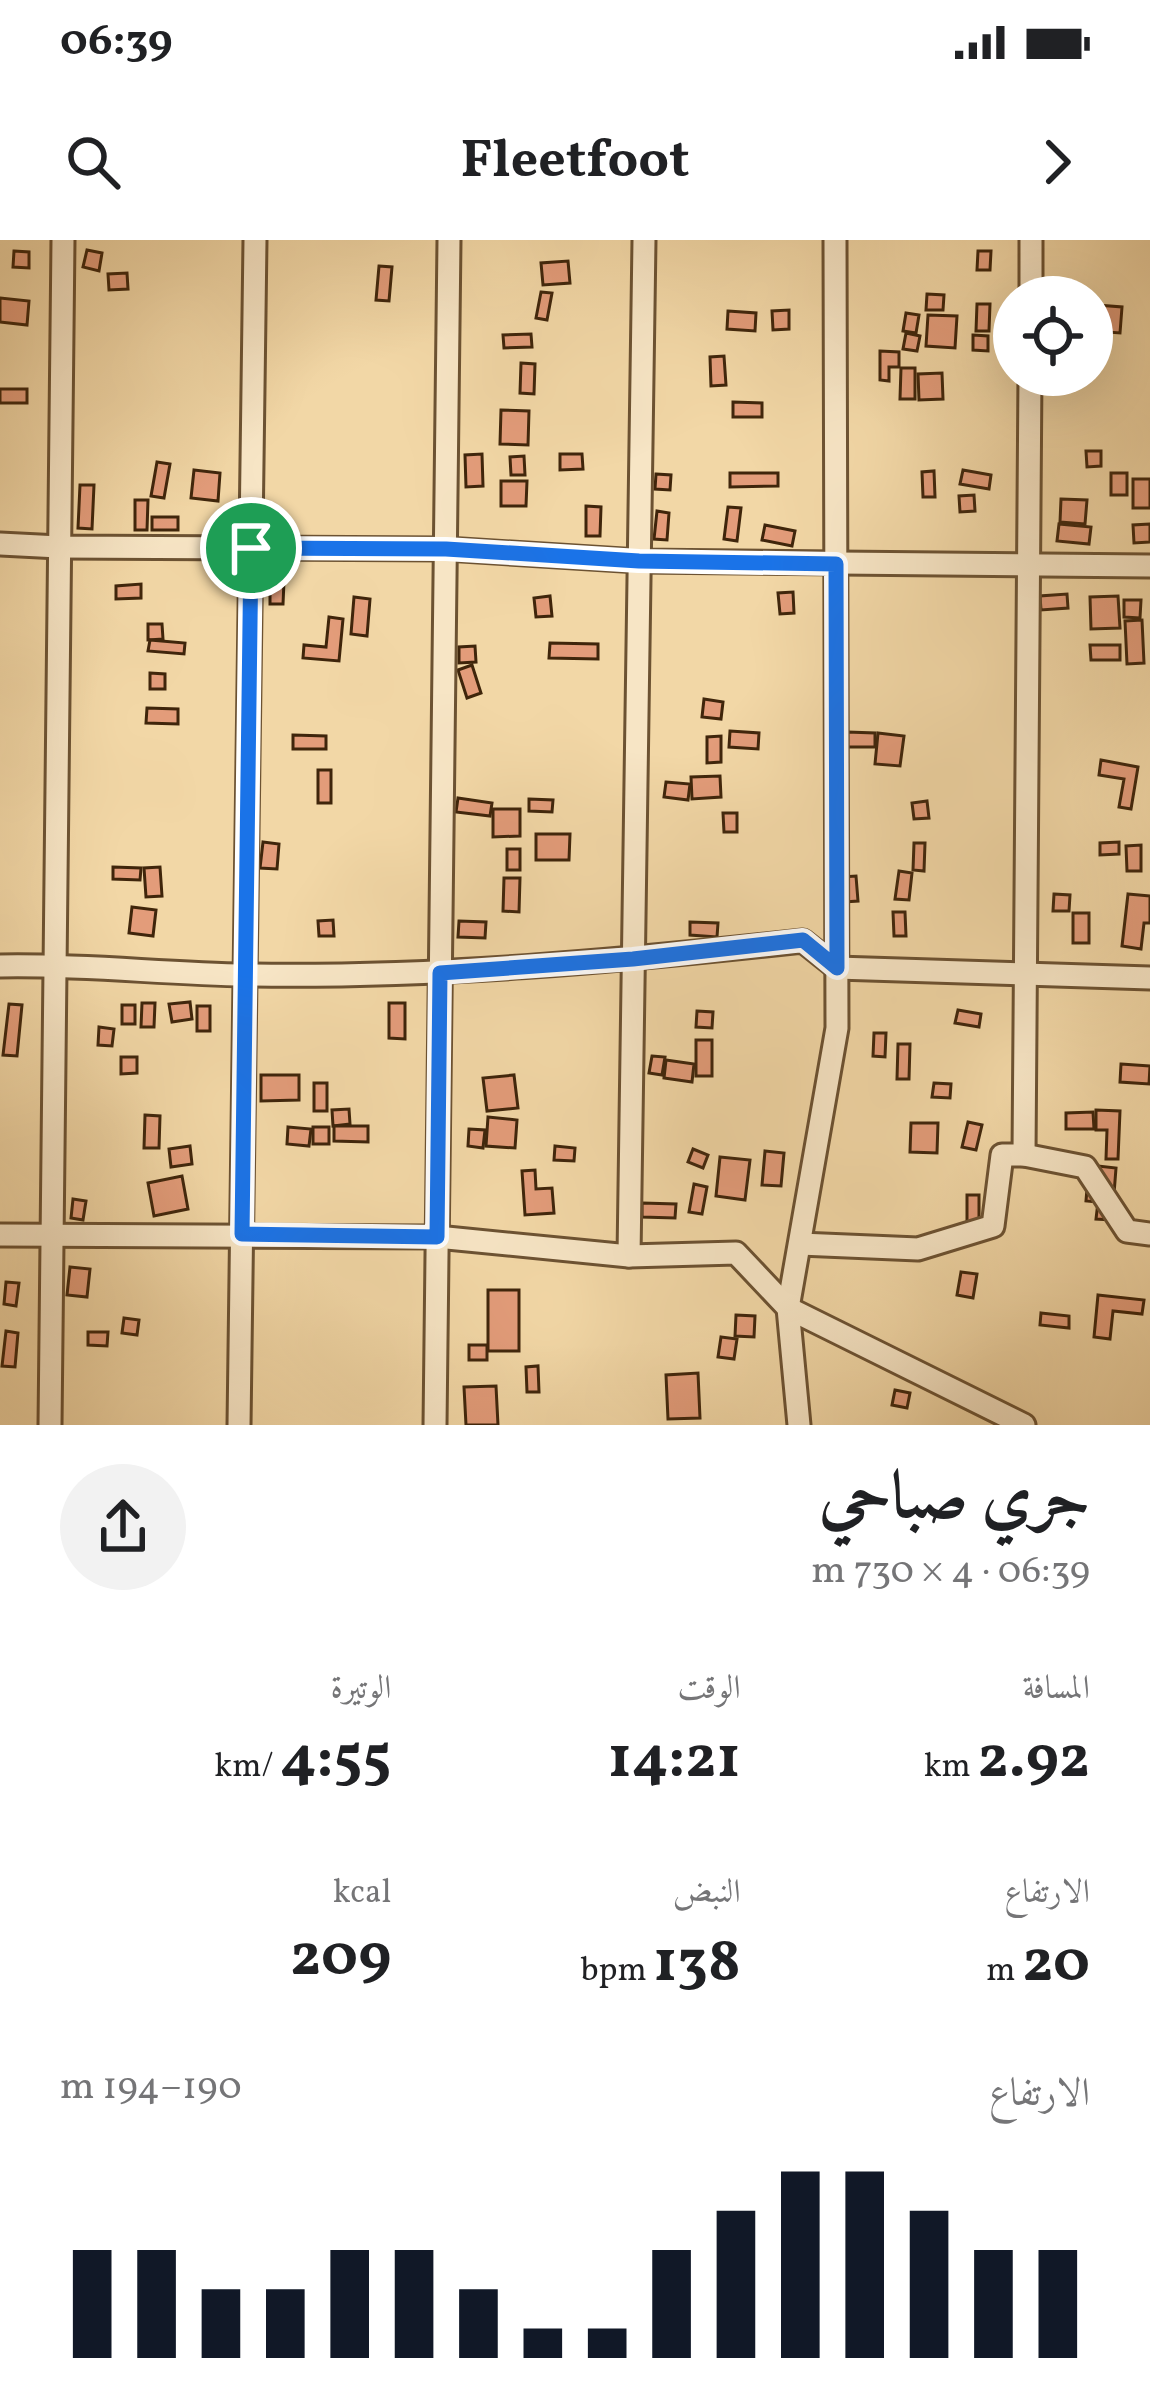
<!DOCTYPE html>
<html lang="ar">
<head>
<meta charset="utf-8">
<style>
  body { margin:0; font-family:Vollkorn,Amiri,serif; background:#f2f2f2; color:#202124; direction:rtl; height:100vh; display:flex; flex-direction:column; font-size:45px; white-space:nowrap }
  * { box-sizing:border-box; margin:0 }
  p { font-size:39px; color:#757577 }
  .icon { flex:none; width:66px; height:66px; fill:none; stroke:currentColor; stroke-width:2; stroke-linecap:round; stroke-linejoin:round }
  .map { position:relative; height:1185px; overflow:hidden; direction:ltr }
  .details { display:flex; flex-direction:column; background:#fff; flex:1 }
  .details>* { flex:none }
  .fabs { position:absolute; left:993px; top:36px; display:grid; gap:24px }
  .fabs a { display:grid; place-items:center; width:120px; height:120px; border-radius:50%; background:#fff; box-shadow:0 12px 48px #0002; font-size:60px }
  .pin { position:absolute; display:grid; place-items:center; width:102px; height:102px; color:#fff; margin:-51px; border:6px solid #fff; border-radius:50%; box-shadow:0 3px 12px #0007 }
  .round { display:grid; place-items:center; flex:none; width:126px; height:126px; border-radius:63px; background:#f2f2f2 }
  .overview { display:flex; align-items:center; justify-content:space-between; height:204px; padding:0 60px }
  h1 { font-size:66px; font-weight:700; line-height:90px }
  .metrics { display:grid; grid-template-columns:repeat(3,1fr); gap:18px; height:204px; padding:12px 60px }
  .metrics div { display:grid; align-content:center }
  .metrics b { font-size:60px; font-weight:700 }
  .metrics small { font-size:33px; font-weight:400 }
  .metrics p { font-size:33px }
  .chart { height:336px; padding:24px 60px }
  .chart p { display:flex; justify-content:space-between }
  .chart svg { width:100%; height:216px; margin-top:12px; stroke:#111827; stroke-width:6 }
  .status { display:flex; justify-content:space-between; align-items:center; height:84px; padding:0 60px; background:#fff; direction:ltr }
  .status svg { height:33px; fill:currentColor }
  header { display:flex; justify-content:space-between; align-items:center; height:156px; padding:0 60px; background:#fff; font-size:54px; font-weight:700 }
  .map>svg:first-child { display:block }
  .building { fill:#e39c7a; stroke:#3f250b; stroke-width:3 }
  .lines { fill:none; stroke-linecap:round; stroke-linejoin:round }
  .minor-casing { stroke:#6c5232; stroke-width:27 }
  .minor { stroke:#f7e5c5; stroke-width:21 }
  .route-casing { stroke:#fff; stroke-width:24 }
  .route { stroke:#1a73e8; stroke-width:15 }
</style>
</head>
<body>
<div class="status"><b>06:39</b><svg viewBox="0 0 49 12"><path d="M0 12V9h3v3zM5 12V6h3v6zM10 12V3h3v9zM15 12V0h3v12zM26 1h20v11H26zM47 4h2v5h-2z"/></svg></div>
<header><svg class="icon" aria-label="forward" viewBox="0 0 24 24"><path d="M9 5l7 7-7 7"/></svg>Fleetfoot<svg class="icon" aria-label="search" viewBox="0 0 24 24"><circle cx="10" cy="10" r="6"/><path d="M15 15l6 6"/></svg></header>
<div class="map">
<svg width="1150" height="1185" viewBox="0 0 1150 1185">
  <rect width="100%" height="100%" fill="#f2d7a6"/>
  <filter id="stains"><feTurbulence type="fractalNoise" baseFrequency=".00167" numOctaves="4"/><feColorMatrix values="0 0 0 0 .2 0 0 0 0 .09 0 0 0 0 .02 0 0 0 .5 -.17"/></filter>
  <radialGradient id="worn" r=".72"><stop offset=".6" stop-color="#630" stop-opacity="0"/><stop offset="1" stop-color="#630" stop-opacity=".3"/></radialGradient>
  <!-- building -->
  <g class="building">
    <polygon points="87,10 102,13 99,31 83,27"/>
    <polygon points="14,11 29,12 29,28 13,27"/>
    <polygon points="978,11 991,11 990,30 977,30"/>
    <polygon points="568,21 570,43 543,45 541,23"/>
    <polygon points="379,26 392,27 389,61 376,60"/>
    <polygon points="127,33 128,49 109,50 108,34"/>
    <polygon points="541,52 552,53 547,80 536,78"/>
    <polygon points="927,54 944,55 943,70 926,70"/>
    <polygon points="0,58 29,61 27,85 0,82"/>
    <polygon points="977,64 990,64 989,91 976,91"/>
    <polygon points="1097,65 1122,67 1120,93 1095,91"/>
    <polygon points="789,70 789,89 773,90 772,71"/>
    <polygon points="728,71 756,73 755,91 727,89"/>
    <polygon points="906,73 919,75 916,93 903,91"/>
    <polygon points="928,75 957,76 955,108 926,106"/>
    <polygon points="906,93 920,96 917,111 903,109"/>
    <polygon points="531,94 532,107 504,108 503,95"/>
    <polygon points="973,95 988,96 988,111 973,110"/>
    <polygon points="880,111 899,112 899,127 889,127 889,141 880,140"/>
    <polygon points="724,116 726,145 711,146 710,117"/>
    <polygon points="521,123 535,124 534,154 520,153"/>
    <polygon points="901,128 915,128 915,159 900,159"/>
    <polygon points="942,133 943,159 919,160 918,134"/>
    <rect x="0" y="149" width="27" height="14"/>
    <polygon points="733,162 762,163 762,177 733,177"/>
    <polygon points="501,170 529,171 528,205 500,204"/>
    <polygon points="1086,211 1101,211 1101,226 1087,227"/>
    <polygon points="482,214 483,246 466,247 465,215"/>
    <polygon points="560,214 582,214 583,229 560,230"/>
    <polygon points="524,216 525,235 511,235 510,217"/>
    <polygon points="157,222 170,224 164,258 151,256"/>
    <polygon points="194,230 220,233 218,261 191,258"/>
    <polygon points="963,230 991,235 989,249 960,244"/>
    <polygon points="934,231 935,257 923,257 922,232"/>
    <polygon points="730,233 778,233 778,246 730,247"/>
    <rect x="1111" y="233" width="16" height="22"/>
    <polygon points="656,234 671,235 670,250 655,249"/>
    <rect x="1133" y="239" width="17" height="29"/>
    <polygon points="501,241 527,241 526,266 501,266"/>
    <polygon points="80,245 94,245 92,289 78,288"/>
    <polygon points="974,255 975,271 960,272 959,256"/>
    <polygon points="1061,259 1087,260 1085,284 1060,282"/>
    <polygon points="135,260 148,260 147,290 135,290"/>
    <polygon points="586,266 601,267 600,296 586,296"/>
    <polygon points="728,267 741,268 737,301 724,299"/>
    <polygon points="657,271 669,273 667,300 654,299"/>
    <rect x="152" y="277" width="26" height="13"/>
    <polygon points="1059,284 1091,287 1089,304 1057,301"/>
    <polygon points="1150,284 1150,302 1134,303 1133,285"/>
    <polygon points="765,285 795,291 792,306 762,300"/>
    <polygon points="270,340 284,341 283,364 270,364"/>
    <polygon points="141,344 141,358 116,359 116,346"/>
    <polygon points="793,352 794,373 780,374 778,353"/>
    <polygon points="1067,354 1068,368 1041,370 1040,356"/>
    <polygon points="550,356 552,376 536,377 534,358"/>
    <polygon points="1118,356 1120,388 1091,389 1090,357"/>
    <polygon points="354,357 370,359 367,396 351,394"/>
    <polygon points="1124,360 1141,360 1140,378 1124,377"/>
    <polygon points="329,377 343,379 339,421 303,418 304,405 326,407"/>
    <polygon points="1142,380 1144,423 1127,424 1125,381"/>
    <polygon points="148,384 162,384 163,399 148,400"/>
    <polygon points="150,400 185,403 184,414 148,411"/>
    <polygon points="550,403 598,404 598,419 549,418"/>
    <polygon points="1090,405 1120,405 1120,420 1091,420"/>
    <polygon points="475,406 476,422 459,423 459,407"/>
    <polygon points="472,425 481,453 467,458 458,430"/>
    <polygon points="150,433 165,434 165,449 150,449"/>
    <polygon points="704,459 723,462 721,479 702,477"/>
    <polygon points="147,468 178,469 178,484 146,483"/>
    <polygon points="730,491 759,493 758,509 729,507"/>
    <polygon points="847,492 875,493 875,507 847,507"/>
    <polygon points="878,493 904,496 900,526 875,524"/>
    <polygon points="293,495 326,496 326,509 293,509"/>
    <polygon points="721,496 721,522 707,523 707,497"/>
    <polygon points="1101,520 1138,527 1131,569 1119,567 1124,539 1099,535"/>
    <rect x="318" y="530" width="13" height="33"/>
    <polygon points="720,536 721,557 692,559 691,537"/>
    <polygon points="666,542 690,544 688,560 664,557"/>
    <polygon points="458,558 492,563 490,576 456,572"/>
    <polygon points="529,559 553,560 552,572 529,571"/>
    <polygon points="927,561 929,578 914,579 912,563"/>
    <polygon points="493,569 520,569 520,596 493,597"/>
    <polygon points="723,573 737,573 737,592 724,592"/>
    <polygon points="536,594 570,594 569,620 536,620"/>
    <polygon points="263,602 279,604 277,629 260,628"/>
    <polygon points="1119,602 1119,614 1100,615 1100,603"/>
    <polygon points="914,603 925,603 924,631 913,630"/>
    <polygon points="1141,605 1141,631 1127,631 1126,606"/>
    <rect x="507" y="609" width="13" height="21"/>
    <polygon points="113,627 141,628 140,640 113,639"/>
    <polygon points="160,627 162,656 146,657 144,628"/>
    <polygon points="899,631 912,633 909,660 895,659"/>
    <polygon points="856,636 858,661 844,662 842,637"/>
    <polygon points="504,638 520,638 519,672 503,671"/>
    <polygon points="1054,654 1070,655 1069,671 1053,671"/>
    <polygon points="1128,654 1150,656 1150,683 1144,683 1141,709 1122,706"/>
    <polygon points="132,667 156,670 153,696 129,693"/>
    <polygon points="893,672 905,672 906,696 894,696"/>
    <rect x="1073" y="673" width="16" height="30"/>
    <polygon points="333,680 334,696 319,696 318,681"/>
    <polygon points="459,681 486,682 485,698 458,697"/>
    <polygon points="690,682 718,683 717,697 690,695"/>
    <polygon points="190,762 192,779 172,782 169,764"/>
    <polygon points="142,763 155,763 154,787 141,787"/>
    <polygon points="389,763 405,763 405,799 389,798"/>
    <polygon points="9,764 22,765 17,816 3,815"/>
    <rect x="122" y="765" width="13" height="19"/>
    <rect x="197" y="766" width="13" height="25"/>
    <polygon points="958,770 981,774 979,787 955,783"/>
    <polygon points="697,771 713,772 712,788 696,787"/>
    <polygon points="99,787 114,789 112,806 98,805"/>
    <polygon points="874,793 886,793 885,817 873,816"/>
    <rect x="696" y="800" width="16" height="36"/>
    <polygon points="898,804 910,804 909,839 897,839"/>
    <polygon points="652,816 665,817 662,835 649,833"/>
    <polygon points="121,817 137,817 137,833 121,834"/>
    <polygon points="666,820 694,824 692,842 664,838"/>
    <polygon points="1121,824 1150,826 1149,844 1120,842"/>
    <polygon points="261,835 299,835 299,860 261,861"/>
    <polygon points="514,835 518,868 487,871 483,838"/>
    <rect x="314" y="843" width="13" height="28"/>
    <polygon points="934,843 951,844 950,858 932,857"/>
    <polygon points="349,869 350,884 333,886 332,870"/>
    <polygon points="1096,870 1120,871 1118,919 1106,919 1107,890 1096,890"/>
    <polygon points="1093,872 1094,889 1066,889 1066,873"/>
    <polygon points="145,875 160,876 159,908 144,908"/>
    <polygon points="488,877 517,880 515,908 486,906"/>
    <polygon points="968,882 982,885 976,910 962,907"/>
    <polygon points="911,883 938,883 937,913 910,912"/>
    <polygon points="334,886 368,886 368,902 334,901"/>
    <polygon points="288,887 311,889 309,906 287,904"/>
    <rect x="313" y="887" width="16" height="17"/>
    <polygon points="469,889 485,890 483,908 468,906"/>
    <polygon points="190,906 192,924 171,927 169,909"/>
    <polygon points="555,906 575,908 574,921 554,920"/>
    <polygon points="693,909 708,915 703,928 688,922"/>
    <polygon points="765,911 784,913 781,946 762,945"/>
    <polygon points="720,917 750,920 745,960 716,956"/>
    <polygon points="1089,925 1116,928 1112,980 1096,979 1098,962 1086,961"/>
    <polygon points="535,930 536,949 552,948 554,973 525,975 522,931"/>
    <polygon points="182,936 188,969 154,976 148,943"/>
    <polygon points="694,944 707,947 702,974 689,972"/>
    <polygon points="967,955 979,955 979,983 967,982"/>
    <polygon points="73,959 86,961 83,980 71,978"/>
    <polygon points="642,963 676,964 675,978 642,977"/>
    <polygon points="70,1027 90,1029 87,1057 67,1055"/>
    <polygon points="961,1032 977,1034 973,1058 957,1055"/>
    <polygon points="6,1042 19,1043 16,1066 4,1064"/>
    <rect x="488" y="1050" width="31" height="61"/>
    <polygon points="1098,1055 1144,1060 1142,1074 1113,1071 1110,1099 1094,1097"/>
    <polygon points="1041,1073 1069,1076 1069,1088 1040,1085"/>
    <polygon points="736,1075 755,1076 754,1097 735,1096"/>
    <polygon points="124,1078 139,1080 137,1095 122,1093"/>
    <polygon points="6,1091 18,1093 15,1127 2,1126"/>
    <polygon points="88,1092 108,1092 107,1106 88,1105"/>
    <polygon points="721,1097 737,1099 734,1119 718,1117"/>
    <rect x="469" y="1105" width="18" height="15"/>
    <polygon points="538,1126 539,1152 527,1152 526,1127"/>
    <polygon points="698,1133 700,1178 668,1179 666,1135"/>
    <polygon points="496,1146 498,1185 466,1185 464,1147"/>
    <polygon points="895,1150 910,1153 907,1168 892,1165"/>
  </g>
  <g class="lines">
    <defs>
      <g id="minor">
        <polyline points="1031,57 1031,0"/>
        <polyline points="0,304 59,307 446,309 639,321 1150,326"/>
        <path d="M0,726C83,724 164,734 247,735C433,738 618,721 803,701L837,728L1150,738"/>
        <polyline points="1024,915 1030,135"/>
        <polyline points="0,995 437,997 629,1016 736,1013 788,1068 1024,1185"/>
        <polyline points="800,1004 918,1009 993,986 1002,915 1024,915 1085,927 1127,991 1150,994"/>
        <polyline points="629,1016 644,0"/>
        <polyline points="50,1185 63,0"/>
        <polyline points="239,1185 255,0"/>
        <polyline points="435,1185 449,0"/>
        <polyline points="799,1185 788,1068 837,788 835,0"/>
      </g>
    </defs>
    <!-- minor casing -->
    <use href="#minor" class="minor-casing"/>
    <!-- minor -->
    <use href="#minor" class="minor"/>
  </g>
  <g class="lines">
    <defs>
      <polygon id="route" points="251,308 446,309 639,321 836,324 837,728 803,700 633,719 440,733 437,997 242,994"/>
    </defs>
    <!-- route casing -->
    <use href="#route" class="route-casing"/>
    <!-- route -->
    <use href="#route" class="route"/>
  </g>
  <rect width="100%" height="100%" filter="url(#stains)"/>
  <rect width="100%" height="100%" fill="url(#worn)"/>
</svg>
<div class="fabs">
<a><svg class="icon" aria-label="locate" viewBox="0 0 24 24"><circle cx="12" cy="12" r="6"/><path d="M12 2v4M12 18v4M2 12h4M18 12h4"/></svg></a>
</div>
<div class="pin" style="left:251px;top:308px;background:#1e9e55"><svg class="icon" aria-label="arrive" viewBox="0 0 24 24"><path d="M6 21V4h12l-3 4 3 4H6"/></svg></div>
</div>
<section class="details">
<div class="overview"><div><h1>جري صباحي</h1><p>06:39 · 4 × 730 m</p></div><a class="round"><svg class="icon" aria-label="share" viewBox="0 0 24 24"><path d="M12 15V3M7 8l5-5 5 5M5 13v7h14v-7"/></svg></a></div>
<div class="metrics">
<div><p>المسافة</p><b>2.92<small> km</small></b></div>
<div><p>الوقت</p><b>14:21</b></div>
<div><p>الوتيرة</p><b>4:55<small> /km</small></b></div>
</div>
<div class="metrics">
<div><p>الارتفاع</p><b>20<small> m</small></b></div>
<div><p>النبض</p><b>138<small> bpm</small></b></div>
<div><p>kcal</p><b>209</b></div>
</div>
<div class="chart"><p><span>الارتفاع</span>190–194 m</p>
<svg viewBox="0 0 160 44" preserveAspectRatio="none"><path d="M5 44V22M15 44V22M25 44V30M35 44V30M45 44V22M55 44V22M65 44V30M75 44V38M85 44V38M95 44V22M105 44V14M115 44V6M125 44V6M135 44V14M145 44V22M155 44V22"/></svg>
</div>
</section>
</body>
</html>
